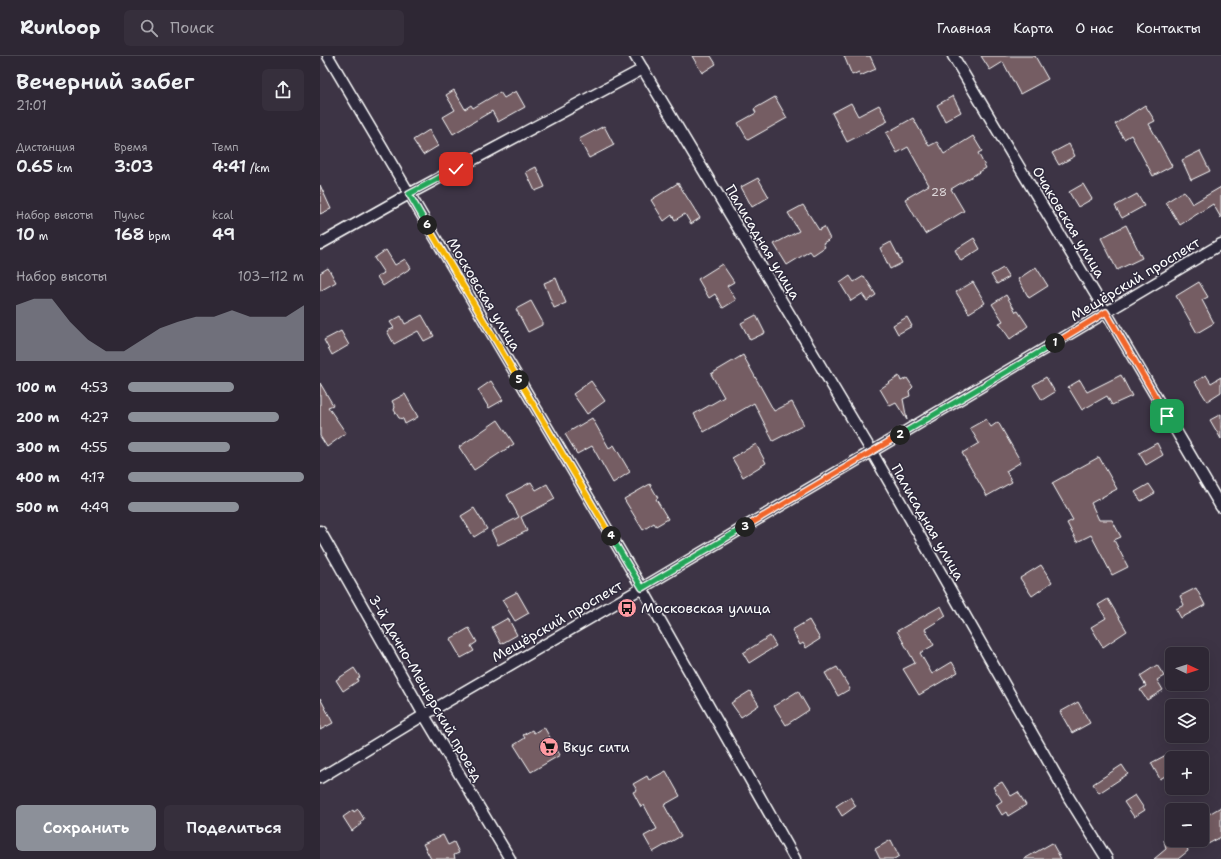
<!DOCTYPE html>
<html lang="ru">
<head>
<meta charset="utf-8">
<style>
  body { margin:0; font-family:"Shantell Sans",sans-serif; background:#362f3c; color:#f1f3f6; height:100vh; display:flex; flex-direction:column; font-size:15px; white-space:nowrap }
  * { box-sizing:border-box; margin:0 }
  p { font-size:13px; color:#a7a5ac }
  .icon { flex:none; width:22px; height:22px; fill:none; stroke:currentColor; stroke-width:2; stroke-linecap:round; stroke-linejoin:round }
  .map { position:relative; flex:1; overflow:hidden }
  .details { display:flex; flex-direction:column; background:#2e2734; width:320px }
  .details>* { flex:none }
  .needle { width:26px; rotate:94deg }
  .tools { position:absolute; left:845px; top:591px; display:grid; gap:8px }
  .tools a { display:grid; place-items:center; width:44px; height:44px; border-radius:6px; background:#2e2734; box-shadow:0 4px 16px #0002,0 0 0 1px #49444f; font-size:20px }
  .pin { position:absolute; display:grid; place-items:center; width:34px; height:34px; color:#fff; margin:-17px; border-radius:8px; box-shadow:0 2px 6px #0006 }
  .km { position:absolute; width:20px; height:20px; margin:-10px; border-radius:50%; background:#222; color:#fff; font-size:11px; line-height:20px; text-align:center }
  .round { display:grid; place-items:center; flex:none; width:42px; height:42px; border-radius:6px; background:#362f3c }
  .summary { display:flex; align-items:center; justify-content:space-between; height:68px; padding:0 16px }
  h1 { font-size:22px; font-weight:600; line-height:30px }
  .metrics { display:grid; grid-template-columns:repeat(3,1fr); gap:6px; height:68px; padding:4px 16px }
  .metrics div { display:grid; align-content:center }
  .metrics b { font-size:17px; font-weight:600 }
  .metrics small { font-size:11px; font-weight:400 }
  .metrics p { font-size:11px }
  .chart { height:112px; padding:8px 16px }
  .chart p { display:flex; justify-content:space-between }
  .chart svg { width:100%; height:72px; margin-top:4px; fill:#8c9099; opacity:.7 }
  .primary-button { display:flex; gap:8px; margin-top:auto; padding:8px 16px }
  .primary-button a { flex:1; height:46px; border-radius:6px; background:#8c9099; color:#fff; font-size:16px; font-weight:600; line-height:46px; text-align:center }
  .primary-button a+a { background:#362f3c; color:#f1f3f6 }
  ul { padding:0 16px; list-style:none; font-size:13px }
  li { display:grid; grid-template-columns:64px 48px 1fr; align-items:center; height:30px }
  li i { height:10px; border-radius:5px; background:#8c9099 }
  header { display:flex; align-items:center; gap:24px; box-sizing:border-box; height:56px; padding:0 20px; background:#2e2734; border-bottom:1px solid #49444f }
  header strong { font-size:19px }
  nav { display:flex; gap:22px; margin-inline-start:auto; font-size:14px }
  .search { width:280px; height:36px; background:#362f3c; display:flex; align-items:center; gap:10px; box-sizing:border-box; padding:0 14px; border-radius:6px; color:#a7a5ac; font-size:15px }
  main { display:flex; flex:1; min-height:0 }
  .map>svg:first-child { display:block }
  .building { fill:#745d63; stroke:#fff }
  .lines { fill:none; stroke-linecap:round; stroke-linejoin:round }
  .minor-casing { stroke:#fff; stroke-width:13 }
  .minor { stroke:#2f2a3d; stroke-width:10 }
  .split-1-casing { stroke:#fff; stroke-width:8 }
  .split-2-casing { stroke:#fff; stroke-width:8 }
  .split-3-casing { stroke:#fff; stroke-width:8 }
  .split-4-casing { stroke:#fff; stroke-width:8 }
  .split-5-casing { stroke:#fff; stroke-width:8 }
  .split-6-casing { stroke:#fff; stroke-width:8 }
  .split-7-casing { stroke:#fff; stroke-width:8 }
  .split-1 { stroke:#f0652b; stroke-width:5 }
  .split-2 { stroke:#22a559; stroke-width:5 }
  .split-3 { stroke:#f0652b; stroke-width:5 }
  .split-4 { stroke:#22a559; stroke-width:5 }
  .split-5 { stroke:#f5b400; stroke-width:5 }
  .split-6 { stroke:#f5b400; stroke-width:5 }
  .split-7 { stroke:#22a559; stroke-width:5 }
  .labels { text-anchor:middle; stroke-width:3; stroke-linejoin:round; paint-order:stroke }
  .number-label { font-size:12px; fill:#dcd6d8 }
  .street-label { font-size:14px; fill:#fff; stroke:#2f2a3d }
  .poi-label { font-size:14px; fill:#fff; stroke:#2f2a3d; text-anchor:start }
</style>
</head>
<body>
<header>
<strong>Runloop</strong>
<div class="search"><svg class="icon" aria-label="search" viewBox="0 0 24 24"><circle cx="10" cy="10" r="6"/><path d="M15 15l6 6"/></svg>Поиск</div>
<nav><a>Главная</a><a>Карта</a><a>О нас</a><a>Контакты</a></nav>
</header>
<main>
<section class="details">
<div class="summary"><div><h1>Вечерний забег</h1><p>21:01</p></div><a class="round"><svg class="icon" aria-label="share" viewBox="0 0 24 24"><path d="M12 15V3M7 8l5-5 5 5M5 13v7h14v-7"/></svg></a></div>
<div class="metrics">
<div><p>Дистанция</p><b>0.65<small> km</small></b></div>
<div><p>Время</p><b>3:03</b></div>
<div><p>Темп</p><b>4:41<small> /km</small></b></div>
</div>
<div class="metrics">
<div><p>Набор высоты</p><b>10<small> m</small></b></div>
<div><p>Пульс</p><b>168<small> bpm</small></b></div>
<div><p>kcal</p><b>49</b></div>
</div>
<div class="chart"><p><span>Набор высоты</span>103–112 m</p>
<svg viewBox="0 0 160 44" preserveAspectRatio="none"><path d="M0 44V10L10 6L20 6L30 20L40 31L50 38L60 38L70 31L80 24L90 20L100 17L110 17L120 13L130 17L140 17L150 17L160 10V44z"/></svg>
</div>
<ul>
<li><b>100 m</b>4:53<i style="width:60%"></i></li>
<li><b>200 m</b>4:27<i style="width:86%"></i></li>
<li><b>300 m</b>4:55<i style="width:58%"></i></li>
<li><b>400 m</b>4:17<i style="width:100%"></i></li>
<li><b>500 m</b>4:49<i style="width:63%"></i></li>
</ul>
<div class="primary-button"><a>Сохранить</a><a>Поделиться</a></div>
</section>
<div class="map">
<svg width="901" height="803" viewBox="0 0 901 803">
  <rect width="100%" height="100%" fill="#3d3445"/>
  <filter id="ink" filterUnits="userSpaceOnUse"><feTurbulence type="fractalNoise" baseFrequency=".025" numOctaves="2"/><feDisplacementMap in="SourceGraphic" scale="8" xChannelSelector="R" yChannelSelector="G"/><feConvolveMatrix kernelMatrix="1 2 1 2 8 2 1 2 1" color-interpolation-filters="sRGB"/></filter>
  <g filter="url(#ink)">
    <!-- building -->
    <g class="building">
      <polygon points="372,0 391,0 396,8 382,17"/>
      <polygon points="524,0 550,0 556,13 540,20 539,16 532,19"/>
      <polygon points="661,0 715,0 728,23 700,38 683,6 670,14"/>
      <polygon points="134,34 145,53 151,49 153,52 180,36 184,42 196,35 205,51 178,66 172,55 133,78 123,61 135,54 126,39"/>
      <polygon points="633,40 641,56 625,65 617,49"/>
      <polygon points="455,41 467,62 428,84 418,67 436,57 434,53"/>
      <polygon points="531,47 538,60 559,49 568,65 527,86 512,57"/>
      <polygon points="825,49 835,65 829,68 852,110 833,120 811,79 804,83 795,68"/>
      <polygon points="593,62 609,90 617,86 624,98 653,80 662,95 658,97 666,112 631,133 644,155 605,178 585,143 609,129 588,91 577,97 566,77"/>
      <polygon points="284,70 294,89 269,102 259,83"/>
      <polygon points="109,74 118,90 103,99 93,84"/>
      <polygon points="749,88 755,100 739,109 732,97"/>
      <polygon points="880,95 890,115 871,124 862,104"/>
      <polygon points="216,111 225,131 215,135 206,116"/>
      <polygon points="438,122 449,141 432,151 421,131"/>
      <polygon points="358,127 380,162 371,168 365,158 355,164 352,159 344,165 331,144"/>
      <polygon points="763,128 772,143 758,151 749,136"/>
      <polygon points="0,129 11,153 0,158"/>
      <polygon points="901,131 901,162 893,148 860,169 846,146 864,135 872,148"/>
      <polygon points="817,138 824,150 802,162 795,150"/>
      <polygon points="483,149 499,174 504,171 510,183 503,187 505,191 493,199 490,195 467,209 454,188 479,175 468,157"/>
      <polygon points="806,169 822,202 797,214 781,182"/>
      <polygon points="654,182 660,193 641,205 635,194"/>
      <polygon points="571,186 582,207 570,213 560,192"/>
      <polygon points="66,194 75,209 85,203 91,212 63,230 57,221 64,217 54,202"/>
      <polygon points="402,208 414,226 407,230 416,244 403,252 395,238 389,242 378,223"/>
      <polygon points="716,211 728,230 709,242 698,223"/>
      <polygon points="8,212 16,226 0,235 0,217"/>
      <polygon points="683,212 689,221 677,228 671,219"/>
      <polygon points="530,220 534,226 544,220 556,239 547,245 542,238 531,245 520,227"/>
      <polygon points="236,222 246,247 234,252 224,227"/>
      <polygon points="653,226 665,247 649,257 636,236"/>
      <polygon points="879,226 888,241 882,244 894,267 877,277 856,240"/>
      <polygon points="686,239 696,256 698,255 708,270 690,283 679,267 683,265 672,248"/>
      <polygon points="211,245 222,265 222,269 208,276 196,253"/>
      <polygon points="102,259 114,280 104,285 98,275 74,288 67,275 74,272 70,266 81,260 85,268"/>
      <polygon points="436,259 445,277 430,284 421,267"/>
      <polygon points="587,261 592,270 578,278 573,269"/>
      <polygon points="21,275 29,289 12,299 4,284"/>
      <polygon points="423,299 454,355 472,346 484,369 453,385 434,347 384,376 374,358 404,341 391,318"/>
      <polygon points="801,319 812,340 792,349 787,340 762,354 748,331 760,324 767,336"/>
      <polygon points="886,319 891,327 901,321 901,336 887,345 875,326"/>
      <polygon points="579,320 581,325 587,322 593,331 589,335 590,340 583,343 587,364 576,347 570,350 560,333"/>
      <polygon points="726,321 735,336 722,344 713,329"/>
      <polygon points="171,325 183,344 169,352 158,334"/>
      <polygon points="271,325 285,345 267,358 253,338"/>
      <polygon points="0,327 13,349 8,351 26,377 7,391 0,380"/>
      <polygon points="85,338 98,361 85,368 83,363 79,362 74,354 75,351 72,345"/>
      <polygon points="901,358 901,383 890,364"/>
      <polygon points="272,362 289,392 294,389 310,416 293,427 272,390 257,398 245,378"/>
      <polygon points="666,363 671,371 678,366 701,406 686,415 692,426 667,440 642,397 659,387 650,372"/>
      <polygon points="178,364 194,388 154,414 139,391"/>
      <polygon points="837,387 843,399 826,409 819,397"/>
      <polygon points="436,388 446,407 423,421 412,402"/>
      <polygon points="779,401 797,433 771,447 779,464 792,464 801,481 794,484 808,511 792,519 771,479 757,486 747,467 753,464 732,427"/>
      <polygon points="211,426 216,434 227,428 235,443 201,461 207,475 178,489 171,475 199,461 187,439"/>
      <polygon points="330,428 338,442 336,443 348,463 336,470 334,467 323,474 304,443"/>
      <polygon points="829,428 835,437 821,445 815,436"/>
      <polygon points="154,452 167,473 154,481 141,460"/>
      <polygon points="721,509 732,526 712,540 700,522"/>
      <polygon points="876,532 885,549 861,562 856,553 864,549 860,540"/>
      <polygon points="197,536 209,557 195,565 182,544"/>
      <polygon points="788,543 807,575 783,591 771,571 786,562 778,549"/>
      <polygon points="621,550 626,560 605,573 614,589 600,597 612,618 632,606 638,616 599,639 583,613 595,607 577,575"/>
      <polygon points="188,562 197,579 181,588 172,571"/>
      <polygon points="489,564 500,583 486,592 483,587 480,589 472,574"/>
      <polygon points="149,572 157,586 151,590 154,595 141,602 130,583"/>
      <polygon points="450,580 456,590 429,607 423,597"/>
      <polygon points="837,609 844,620 837,624 843,634 827,644 820,634 826,630 820,620"/>
      <polygon points="517,611 530,633 518,640 505,617"/>
      <polygon points="34,612 40,621 37,623 38,625 23,635 16,624"/>
      <polygon points="430,635 439,649 421,661 411,647"/>
      <polygon points="478,635 489,654 466,669 454,650"/>
      <polygon points="0,642 13,667 0,674"/>
      <polygon points="758,646 770,667 752,677 740,656"/>
      <polygon points="224,671 240,699 211,716 194,689 205,682 203,679 212,674 214,677"/>
      <polygon points="848,698 852,706 852,716 840,723 831,707"/>
      <polygon points="802,709 808,718 779,737 773,728"/>
      <polygon points="346,715 360,740 344,749 361,780 333,796 324,780 337,773 324,749 321,751 313,736 317,734 313,728 327,720 329,724"/>
      <polygon points="682,726 691,740 698,736 706,749 688,760 686,756 682,759 676,749 682,745 673,731"/>
      <polygon points="815,739 825,754 814,761 804,746"/>
      <polygon points="530,741 536,750 522,760 516,750"/>
      <polygon points="901,751 901,781 888,788 882,779 882,762"/>
      <polygon points="38,753 44,763 40,766 41,768 32,775 23,761 33,754 34,756"/>
      <polygon points="123,779 128,789 134,786 139,797 134,799 135,803 111,803 103,788"/>
      <polygon points="571,784 579,800 574,803 560,803 555,793"/>
      <polygon points="844,784 863,784 867,791 868,795 858,803 834,803 846,793"/>
      <polygon points="732,787 741,803 704,803"/>
    </g>
    <g class="lines">
      <defs>
        <g id="minor">
          <polyline points="8,0 322,532 475,803"/>
          <polyline points="315,0 552,396 749,742 787,803"/>
          <polyline points="633,0 786,256 901,451"/>
          <polyline points="0,188 89,138 323,13"/>
          <polyline points="0,475 104,659 190,803"/>
          <polyline points="0,722 104,659 322,532 901,188"/>
        </g>
      </defs>
      <!-- minor casing -->
      <use href="#minor" class="minor-casing"/>
      <!-- minor -->
      <use href="#minor" class="minor"/>
    </g>
  </g>
  <g class="lines" filter="url(#ink)">
    <defs>
      <polyline id="split-1" points="735,287 786,256 847,360"/>
      <polyline id="split-2" points="580,379 735,287"/>
      <polyline id="split-3" points="425,471 580,379"/>
      <polyline id="split-4" points="291,480 322,532 425,471"/>
      <polyline id="split-5" points="199,324 291,480"/>
      <polyline id="split-6" points="107,169 199,324"/>
      <polyline id="split-7" points="107,169 89,138 136,113"/>
    </defs>
    <!-- split-1 casing -->
    <use href="#split-1" class="split-1-casing"/>
    <!-- split-2 casing -->
    <use href="#split-2" class="split-2-casing"/>
    <!-- split-3 casing -->
    <use href="#split-3" class="split-3-casing"/>
    <!-- split-4 casing -->
    <use href="#split-4" class="split-4-casing"/>
    <!-- split-5 casing -->
    <use href="#split-5" class="split-5-casing"/>
    <!-- split-6 casing -->
    <use href="#split-6" class="split-6-casing"/>
    <!-- split-7 casing -->
    <use href="#split-7" class="split-7-casing"/>
    <!-- split-1 -->
    <use href="#split-1" class="split-1"/>
    <!-- split-2 -->
    <use href="#split-2" class="split-2"/>
    <!-- split-3 -->
    <use href="#split-3" class="split-3"/>
    <!-- split-4 -->
    <use href="#split-4" class="split-4"/>
    <!-- split-5 -->
    <use href="#split-5" class="split-5"/>
    <!-- split-6 -->
    <use href="#split-6" class="split-6"/>
    <!-- split-7 -->
    <use href="#split-7" class="split-7"/>
  </g>
  <!-- icons -->
  <defs>
    <symbol id="bus-disc" viewBox="-11 -11 22 22"><circle r="9.5" fill="#ff9aa2" stroke="#2f2a3d"/><path d="M-5-6H5V4H4V6H2V4H-2V6H-4V4H-5ZM-3.5-4V0h7V-4ZM-3.5 1.2v1.5H-2V1.2ZM2 1.2v1.5H3.5V1.2Z" fill="#111"/></symbol>
    <symbol id="supermarket-disc" viewBox="-11 -11 22 22"><circle r="9.5" fill="#ff9aa2" stroke="#2f2a3d"/><path d="M-6-5.5h2.5l.6 2H6L4.5 2H-2.5L-4.4-4H-6ZM-1.5 3.2a1.3 1.3 0 1 0 .1 0ZM3 3.2a1.3 1.3 0 1 0 .1 0Z" fill="#111"/></symbol>
  </defs>
  <g fill-rule="evenodd">
    <use href="#bus-disc" x="296" y="541" width="22" height="22"/>
    <use href="#supermarket-disc" x="218" y="680" width="22" height="22"/>
  </g>
  <g class="labels">
    <!-- number labels -->
    <g class="number-label">
      <text x="619" y="140">28</text>
    </g>
    <!-- street labels -->
    <g class="street-label">
      <text transform="translate(749 166) rotate(59)" y="5">Очаковская улица</text>
      <text transform="translate(443 186) rotate(59)" y="5">Палисадная улица</text>
      <text transform="translate(815 223) rotate(-31)" y="5">Мещёрский проспект</text>
      <text transform="translate(164 238) rotate(59)" y="5">Московская улица</text>
      <text transform="translate(608 466) rotate(60)" y="5">Палисадная улица</text>
      <text transform="translate(237 565) rotate(-30)" y="5">Мещёрский проспект</text>
      <text transform="translate(106 632) rotate(60)" y="5">3-й Дачно-Мещерский проезд</text>
    </g>
    <!-- poi labels -->
    <g class="poi-label">
      <text x="321" y="557">Московская улица</text>
      <text x="243" y="696">Вкус сити</text>
    </g>
  </g>
</svg>
<div class="tools">
<a><svg class="needle" viewBox="-14 -14 28 28"><path d="M0-13l5 13h-10z" fill="#e53935"/><path d="M0 13l5-13h-10z" fill="#a7a5ac"/></svg></a>
<a><svg class="icon" aria-label="layers" viewBox="0 0 24 24"><path d="M12 4l9 5-9 5-9-5zM3 14l9 5 9-5"/></svg></a>
<a>+</a>
<a>−</a>
</div>
<div class="pin" style="left:847px;top:360px;background:#1e9e55"><svg class="icon" aria-label="arrive" viewBox="0 0 24 24"><path d="M6 21V4h12l-3 4 3 4H6"/></svg></div>
<div class="pin" style="left:136px;top:113px;background:#d93025"><svg class="icon" aria-label="check" viewBox="0 0 24 24"><path d="M5 12l5 5 9-10"/></svg></div>
<b class="km" style="left:735px;top:287px">1</b>
<b class="km" style="left:580px;top:379px">2</b>
<b class="km" style="left:425px;top:471px">3</b>
<b class="km" style="left:291px;top:480px">4</b>
<b class="km" style="left:199px;top:324px">5</b>
<b class="km" style="left:107px;top:169px">6</b>
</div>
</main>
</body>
</html>
